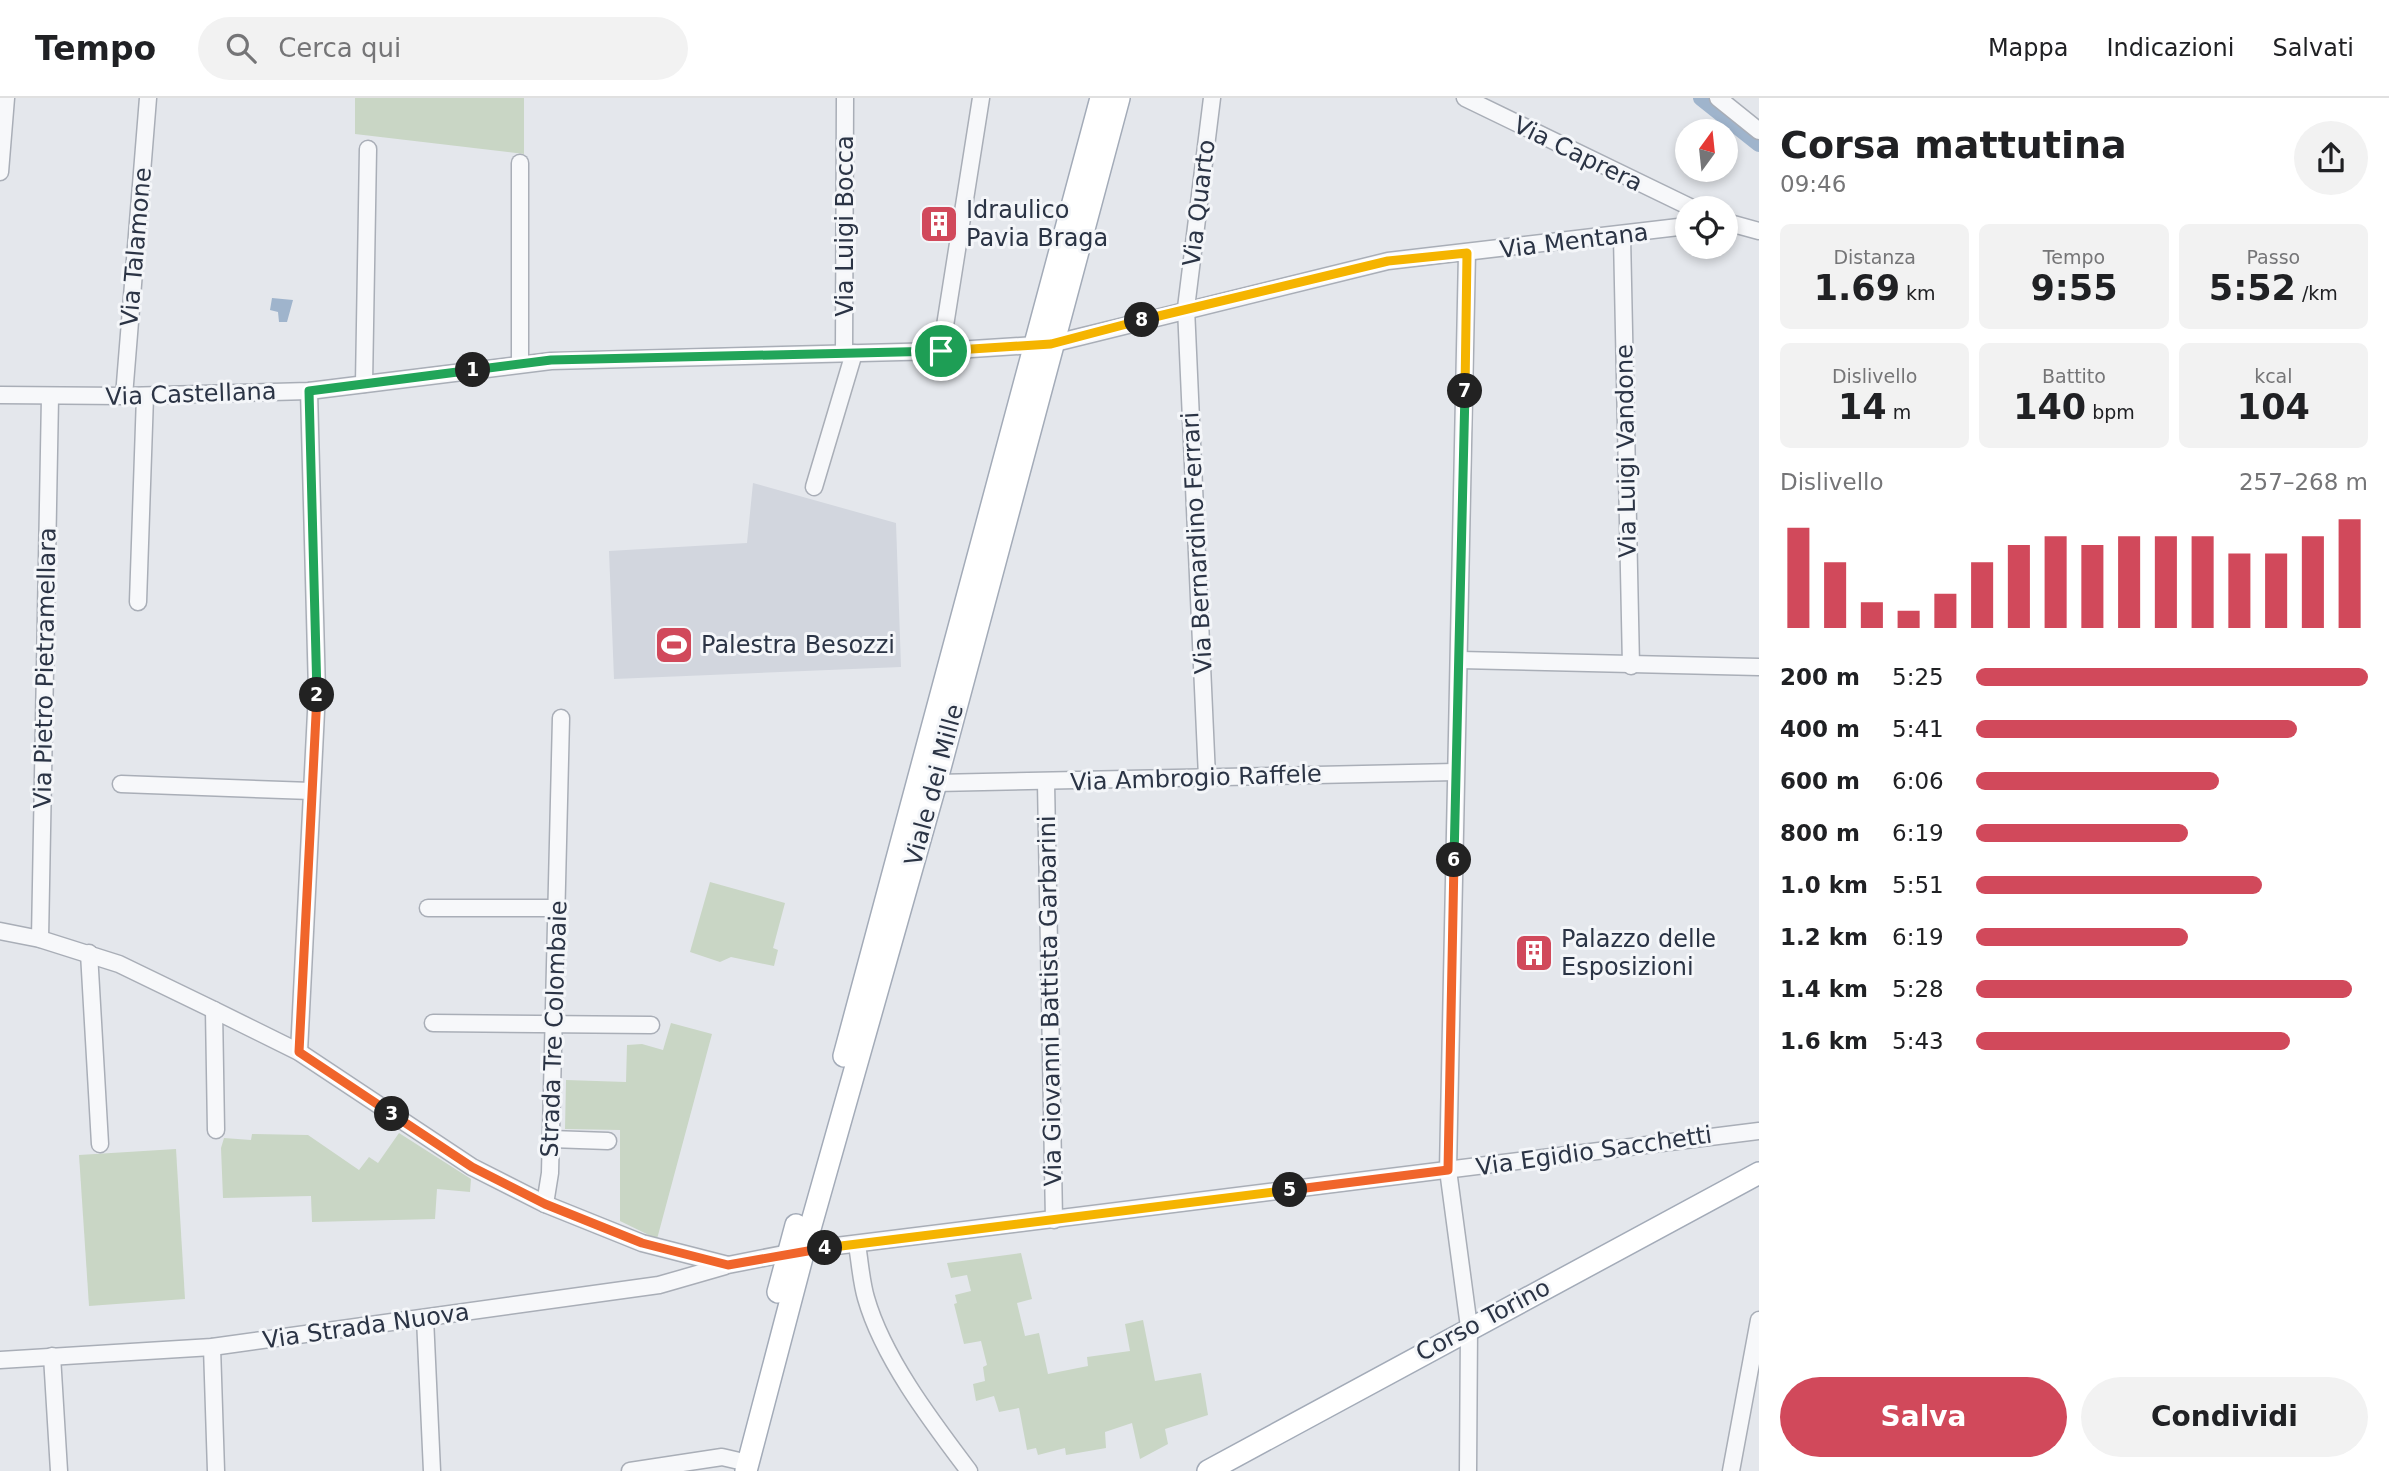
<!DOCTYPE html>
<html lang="it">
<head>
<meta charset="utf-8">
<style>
  body { margin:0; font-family:"DejaVu Sans",sans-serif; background:#f2f2f2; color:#202124; height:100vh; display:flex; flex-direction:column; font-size:26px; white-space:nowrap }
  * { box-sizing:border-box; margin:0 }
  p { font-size:23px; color:#757577 }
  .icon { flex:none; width:38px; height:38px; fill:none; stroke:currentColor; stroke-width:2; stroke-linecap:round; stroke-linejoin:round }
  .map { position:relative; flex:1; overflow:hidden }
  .drawer { display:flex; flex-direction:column; background:#fff; width:630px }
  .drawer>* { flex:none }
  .needle { width:46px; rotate:15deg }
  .buttons { position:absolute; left:1675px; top:21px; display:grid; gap:14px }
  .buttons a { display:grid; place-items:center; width:63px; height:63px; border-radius:50%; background:#fff; box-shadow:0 4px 10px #0003; font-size:35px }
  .pin { position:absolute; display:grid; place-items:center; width:60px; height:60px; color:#fff; margin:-30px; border:4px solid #fff; border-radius:50%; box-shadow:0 2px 7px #0007 }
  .km { position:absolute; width:35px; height:35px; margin:-18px; border-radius:50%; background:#222; color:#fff; font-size:19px; line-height:35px; text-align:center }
  .round { display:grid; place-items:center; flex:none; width:74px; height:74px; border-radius:37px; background:#f2f2f2 }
  .headline { display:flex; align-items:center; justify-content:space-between; height:119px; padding:0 21px }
  h1 { font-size:38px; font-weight:700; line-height:52px }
  .figures { display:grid; grid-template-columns:repeat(3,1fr); gap:10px; height:119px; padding:7px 21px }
  .figures div { display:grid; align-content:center; border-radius:10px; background:#f2f2f2; text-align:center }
  .figures b { font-size:35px; font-weight:700 }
  .figures small { font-size:19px; font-weight:400 }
  .figures p { font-size:19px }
  .chart { height:196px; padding:14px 21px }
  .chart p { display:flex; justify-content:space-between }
  .chart svg { width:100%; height:126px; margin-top:7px; stroke:#d1495b; stroke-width:6 }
  .button { display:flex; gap:14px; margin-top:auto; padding:14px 21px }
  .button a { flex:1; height:80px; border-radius:42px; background:#d1495b; color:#fff; font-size:28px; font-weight:700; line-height:80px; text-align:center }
  .button a+a { background:#f2f2f2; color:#202124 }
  ul { padding:0 21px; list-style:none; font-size:23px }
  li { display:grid; grid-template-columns:112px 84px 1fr; align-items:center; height:52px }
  li i { height:18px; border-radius:9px; background:#d1495b }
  header { display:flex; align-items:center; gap:42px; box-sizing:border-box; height:98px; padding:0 35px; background:#fff; border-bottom:2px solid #e0e0e0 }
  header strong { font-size:33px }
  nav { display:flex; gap:38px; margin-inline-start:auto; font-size:24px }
  .search { width:490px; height:63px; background:#f2f2f2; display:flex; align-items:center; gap:18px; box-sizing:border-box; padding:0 24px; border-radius:38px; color:#757577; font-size:26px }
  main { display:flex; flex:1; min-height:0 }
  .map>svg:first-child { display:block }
  .built { fill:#d2d6de }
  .green { fill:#c9d6c5 }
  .water { fill:#9fb4cc }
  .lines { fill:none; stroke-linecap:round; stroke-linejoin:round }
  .canal { stroke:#9fb4cc; stroke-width:16 }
  .minor-casing { stroke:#a9aeb7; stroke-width:19 }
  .major-casing { stroke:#a3abb8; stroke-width:24 }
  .minor { stroke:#f7f8fa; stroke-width:16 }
  .major { stroke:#fff; stroke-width:21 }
  .split-1-casing { stroke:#fff; stroke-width:14 }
  .split-2-casing { stroke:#fff; stroke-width:14 }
  .split-3-casing { stroke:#fff; stroke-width:14 }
  .split-4-casing { stroke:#fff; stroke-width:14 }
  .split-5-casing { stroke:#fff; stroke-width:14 }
  .split-6-casing { stroke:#fff; stroke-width:14 }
  .split-7-casing { stroke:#fff; stroke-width:14 }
  .split-8-casing { stroke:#fff; stroke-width:14 }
  .split-9-casing { stroke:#fff; stroke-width:14 }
  .split-1 { stroke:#22a559; stroke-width:9 }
  .split-2 { stroke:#22a559; stroke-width:9 }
  .split-3 { stroke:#f0652b; stroke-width:9 }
  .split-4 { stroke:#f0652b; stroke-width:9 }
  .split-5 { stroke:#f5b400; stroke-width:9 }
  .split-6 { stroke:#f0652b; stroke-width:9 }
  .split-7 { stroke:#22a559; stroke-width:9 }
  .split-8 { stroke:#f5b400; stroke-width:9 }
  .split-9 { stroke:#f5b400; stroke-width:9 }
  .labels { text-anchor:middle; stroke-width:6; stroke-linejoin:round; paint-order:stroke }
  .street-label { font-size:24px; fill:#2b3445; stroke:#f4f6f9 }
  .poi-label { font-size:24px; fill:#2b3445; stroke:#f4f6f9; text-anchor:start }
</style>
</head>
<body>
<header>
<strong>Tempo</strong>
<div class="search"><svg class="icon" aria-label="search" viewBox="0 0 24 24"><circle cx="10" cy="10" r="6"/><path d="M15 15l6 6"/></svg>Cerca qui</div>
<nav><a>Mappa</a><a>Indicazioni</a><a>Salvati</a></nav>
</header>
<main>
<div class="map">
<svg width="1759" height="1373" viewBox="0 0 1759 1373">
  <rect width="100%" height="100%" fill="#e4e7ec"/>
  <!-- built -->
  <polygon class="built" points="753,385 896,425 901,569 614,581 609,453 747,445"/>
  <!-- green -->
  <g class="green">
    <polygon points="355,0 524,0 524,56 355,36"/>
    <polygon points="710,784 785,805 773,850 778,852 774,868 731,859 720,864 690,854"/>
    <polygon points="671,925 712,936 657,1141 620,1123 620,1032 565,1031 566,982 626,984 627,947 642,946 663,952"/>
    <polygon points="399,1035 471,1081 470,1094 437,1091 435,1121 312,1124 311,1098 223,1100 221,1050 224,1040 251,1042 252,1036 308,1037 359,1072 369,1059 378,1065"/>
    <polygon points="176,1051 185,1201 89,1208 79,1057"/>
    <polygon points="1021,1155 1032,1201 1017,1205 1025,1238 1039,1235 1048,1276 1088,1268 1087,1259 1130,1253 1125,1226 1143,1222 1155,1283 1201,1275 1208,1317 1165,1331 1168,1346 1140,1361 1132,1325 1105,1334 1106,1350 1066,1357 1065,1350 1038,1357 1036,1350 1027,1352 1019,1310 999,1314 994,1298 976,1303 973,1286 985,1283 983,1269 987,1267 981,1243 964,1246 954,1206 957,1205 955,1197 971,1193 967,1177 951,1180 947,1165"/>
  </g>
  <!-- water -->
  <polygon class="water" points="272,200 293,202 287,224 279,224 278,214 270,212"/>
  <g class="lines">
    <!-- canal -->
    <polyline class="canal" points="1701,0 1759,46"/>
    <defs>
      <g id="minor">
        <polyline points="1465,0 1692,110"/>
        <polyline points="1718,0 1759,33"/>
        <polyline points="520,65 520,266"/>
        <polyline points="0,74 6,0"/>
        <polyline points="1726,124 1759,133"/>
        <polyline points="1622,138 1631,568"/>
        <polyline points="1467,155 1448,1072 1469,1229 1468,1373"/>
        <polyline points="941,253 981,0"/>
        <polyline points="844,255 845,0"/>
        <polyline points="364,286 368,51"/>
        <polyline points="0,297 124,298 309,293 551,263 941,253 1051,246 1388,163 1687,128"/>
        <polyline points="124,298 148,0"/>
        <polyline points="814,389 854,255"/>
        <polyline points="138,504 145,298"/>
        <polyline points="1460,562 1759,569"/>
        <polyline points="1207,679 1186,210 1212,0"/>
        <polyline points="1046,684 1054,1122"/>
        <polyline points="936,685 1455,674"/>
        <polyline points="121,686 311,693"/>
        <polyline points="428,810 557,810"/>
        <polyline points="0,833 40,841 119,866 214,912 299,954 472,1069 545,1106 642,1145 728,1167 804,1152 1759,1033"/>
        <polyline points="40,841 50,299"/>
        <polyline points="89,855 100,1046"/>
        <polyline points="214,912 216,1032"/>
        <polyline points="433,925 651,927"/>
        <polyline points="299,954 317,594 309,293"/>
        <polyline points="551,1041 608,1043"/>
        <polyline points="545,1106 550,1075 561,620"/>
        <path d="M857,1147C860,1164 861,1183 866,1200C883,1260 932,1324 969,1373"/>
        <polyline points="425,1220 432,1373"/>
        <polyline points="212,1249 216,1373"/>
        <polyline points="52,1258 59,1373"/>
        <polyline points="0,1262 212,1249 659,1187 725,1168"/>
        <polyline points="630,1373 722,1359 748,1365"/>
        <polyline points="1731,1373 1759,1222"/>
      </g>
      <g id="major">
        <polyline points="844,958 1101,0"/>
        <polyline points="778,1194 796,1127"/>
        <polyline points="746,1373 804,1152 936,685 1119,0"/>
        <polyline points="1208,1373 1759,1075"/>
      </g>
    </defs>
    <!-- minor casing -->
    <use href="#minor" class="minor-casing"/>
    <!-- major casing -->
    <use href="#major" class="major-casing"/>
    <!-- minor -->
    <use href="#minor" class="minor"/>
    <!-- major -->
    <use href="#major" class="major"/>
  </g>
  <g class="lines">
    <defs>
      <polyline id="split-1" points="473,272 551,262 941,253"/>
      <polyline id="split-2" points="317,597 309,293 473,272"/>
      <polyline id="split-3" points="317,597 299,954 392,1016"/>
      <polyline id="split-4" points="392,1016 472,1069 545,1106 642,1145 728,1167 825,1150"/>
      <polyline id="split-5" points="825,1150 1290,1092"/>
      <polyline id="split-6" points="1290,1092 1448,1072 1454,762"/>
      <polyline id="split-7" points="1454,762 1465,293"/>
      <polyline id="split-8" points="1142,222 1388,163 1467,155 1465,293"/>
      <polyline id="split-9" points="941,253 1051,246 1142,222"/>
    </defs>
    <!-- split-1 casing -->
    <use href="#split-1" class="split-1-casing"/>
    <!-- split-2 casing -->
    <use href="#split-2" class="split-2-casing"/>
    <!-- split-3 casing -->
    <use href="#split-3" class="split-3-casing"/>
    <!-- split-4 casing -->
    <use href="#split-4" class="split-4-casing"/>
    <!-- split-5 casing -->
    <use href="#split-5" class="split-5-casing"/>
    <!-- split-6 casing -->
    <use href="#split-6" class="split-6-casing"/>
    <!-- split-7 casing -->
    <use href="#split-7" class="split-7-casing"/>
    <!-- split-8 casing -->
    <use href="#split-8" class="split-8-casing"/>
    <!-- split-9 casing -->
    <use href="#split-9" class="split-9-casing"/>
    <!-- split-1 -->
    <use href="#split-1" class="split-1"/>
    <!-- split-2 -->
    <use href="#split-2" class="split-2"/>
    <!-- split-3 -->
    <use href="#split-3" class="split-3"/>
    <!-- split-4 -->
    <use href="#split-4" class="split-4"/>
    <!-- split-5 -->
    <use href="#split-5" class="split-5"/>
    <!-- split-6 -->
    <use href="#split-6" class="split-6"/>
    <!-- split-7 -->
    <use href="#split-7" class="split-7"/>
    <!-- split-8 -->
    <use href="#split-8" class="split-8"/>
    <!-- split-9 -->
    <use href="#split-9" class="split-9"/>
  </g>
  <!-- icons -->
  <defs>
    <symbol id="building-square" viewBox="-11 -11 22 22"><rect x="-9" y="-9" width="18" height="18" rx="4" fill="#d1495b" stroke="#f4f6f9"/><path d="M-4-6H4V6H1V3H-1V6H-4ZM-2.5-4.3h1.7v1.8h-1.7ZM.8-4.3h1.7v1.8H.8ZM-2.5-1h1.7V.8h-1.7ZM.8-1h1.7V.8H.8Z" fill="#fff"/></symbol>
    <symbol id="stadium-square" viewBox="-11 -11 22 22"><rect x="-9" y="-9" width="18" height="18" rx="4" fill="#d1495b" stroke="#f4f6f9"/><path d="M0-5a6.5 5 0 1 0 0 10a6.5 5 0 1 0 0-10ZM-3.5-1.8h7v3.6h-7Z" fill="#fff"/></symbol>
  </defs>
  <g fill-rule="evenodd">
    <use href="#building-square" x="917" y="104" width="44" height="44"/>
    <use href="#stadium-square" x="652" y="525" width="44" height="44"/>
    <use href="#building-square" x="1512" y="833" width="44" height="44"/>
  </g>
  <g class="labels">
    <!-- street labels -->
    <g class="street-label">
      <text transform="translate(1578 56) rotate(26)" y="8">Via Caprera</text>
      <text transform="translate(1199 105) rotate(-83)" y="8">Via Quarto</text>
      <text transform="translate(845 128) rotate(-90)" y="8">Via Luigi Bocca</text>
      <text transform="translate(1574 143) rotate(-7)" y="8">Via Mentana</text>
      <text transform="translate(136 149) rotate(-85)" y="8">Via Talamone</text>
      <text transform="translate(191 296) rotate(-2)" y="8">Via Castellana</text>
      <text transform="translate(1626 353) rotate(-91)" y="8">Via Luigi Vandone</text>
      <text transform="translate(1197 445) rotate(-93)" y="8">Via Bernardino Ferrari</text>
      <text transform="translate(45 570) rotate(-89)" y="8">Via Pietro Pietramellara</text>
      <text transform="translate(1196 680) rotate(-2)" y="8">Via Ambrogio Raffele</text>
      <text transform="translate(934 687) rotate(-75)" y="8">Viale dei Mille</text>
      <text transform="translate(1050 903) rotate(-91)" y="8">Via Giovanni Battista Garbarini</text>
      <text transform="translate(554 931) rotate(-88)" y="8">Strada Tre Colombaie</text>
      <text transform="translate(1594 1053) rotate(-8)" y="8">Via Egidio Sacchetti</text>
      <text transform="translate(1483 1222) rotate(-28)" y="8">Corso Torino</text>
      <text transform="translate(366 1228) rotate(-8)" y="8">Via Strada Nuova</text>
    </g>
    <!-- poi labels -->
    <g class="poi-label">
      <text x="966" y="120">Idraulico<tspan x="966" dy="28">Pavia Braga</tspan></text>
      <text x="701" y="555">Palestra Besozzi</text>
      <text x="1561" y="849">Palazzo delle<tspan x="1561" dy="28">Esposizioni</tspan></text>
    </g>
  </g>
</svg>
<div class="buttons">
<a><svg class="needle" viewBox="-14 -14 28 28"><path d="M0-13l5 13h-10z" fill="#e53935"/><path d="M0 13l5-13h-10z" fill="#757577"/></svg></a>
<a><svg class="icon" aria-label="locate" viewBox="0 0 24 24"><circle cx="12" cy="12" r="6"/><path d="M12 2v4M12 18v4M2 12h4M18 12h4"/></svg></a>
</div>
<div class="pin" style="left:941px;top:253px;background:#1e9e55"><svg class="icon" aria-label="arrive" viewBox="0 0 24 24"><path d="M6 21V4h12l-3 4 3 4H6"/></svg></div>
<b class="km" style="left:473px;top:272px">1</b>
<b class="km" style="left:317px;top:597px">2</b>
<b class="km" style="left:392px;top:1016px">3</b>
<b class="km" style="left:825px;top:1150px">4</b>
<b class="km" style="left:1290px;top:1092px">5</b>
<b class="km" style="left:1454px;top:762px">6</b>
<b class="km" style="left:1465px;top:293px">7</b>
<b class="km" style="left:1142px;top:222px">8</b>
</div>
<section class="drawer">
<div class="headline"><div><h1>Corsa mattutina</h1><p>09:46</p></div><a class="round"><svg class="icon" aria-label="share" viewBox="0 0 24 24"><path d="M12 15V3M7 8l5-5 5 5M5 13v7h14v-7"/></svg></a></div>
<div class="figures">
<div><p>Distanza</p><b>1.69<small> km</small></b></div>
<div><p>Tempo</p><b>9:55</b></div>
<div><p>Passo</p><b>5:52<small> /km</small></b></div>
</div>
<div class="figures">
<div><p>Dislivello</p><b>14<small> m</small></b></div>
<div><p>Battito</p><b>140<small> bpm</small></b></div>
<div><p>kcal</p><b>104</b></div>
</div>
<div class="chart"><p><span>Dislivello</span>257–268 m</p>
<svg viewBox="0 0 160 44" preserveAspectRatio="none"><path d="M5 44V9M15 44V21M25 44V35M35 44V38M45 44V32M55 44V21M65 44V15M75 44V12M85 44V15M95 44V12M105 44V12M115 44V12M125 44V18M135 44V18M145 44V12M155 44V6"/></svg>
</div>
<ul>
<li><b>200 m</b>5:25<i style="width:100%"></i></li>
<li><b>400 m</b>5:41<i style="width:82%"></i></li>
<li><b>600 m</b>6:06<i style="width:62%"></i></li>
<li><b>800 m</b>6:19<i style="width:54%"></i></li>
<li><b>1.0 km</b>5:51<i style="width:73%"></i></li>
<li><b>1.2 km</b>6:19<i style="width:54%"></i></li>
<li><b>1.4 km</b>5:28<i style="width:96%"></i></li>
<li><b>1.6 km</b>5:43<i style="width:80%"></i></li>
</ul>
<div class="button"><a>Salva</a><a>Condividi</a></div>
</section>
</main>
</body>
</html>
